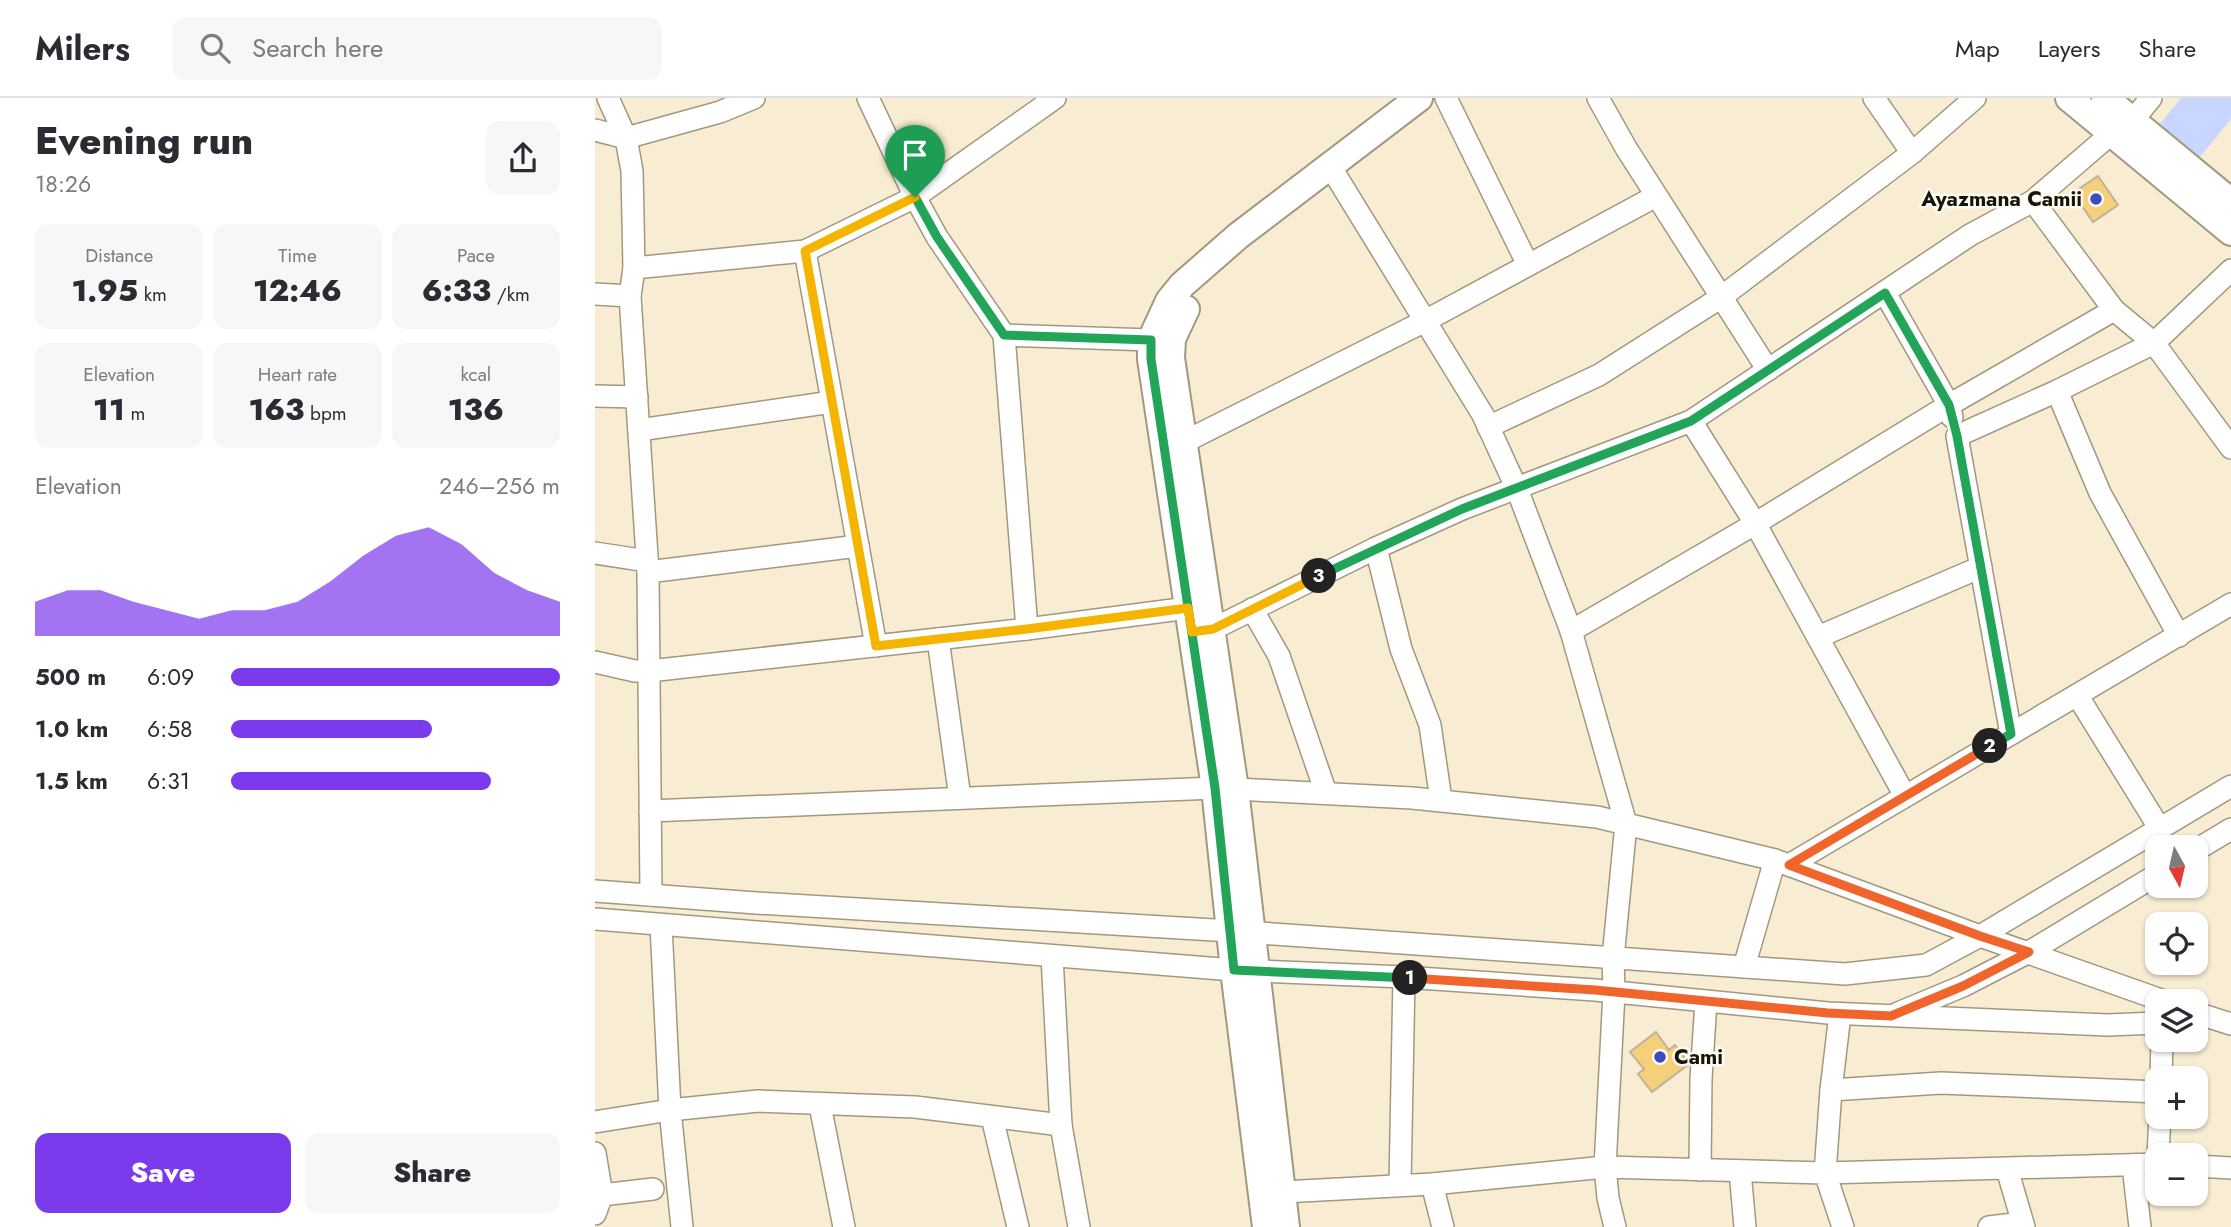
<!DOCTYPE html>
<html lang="en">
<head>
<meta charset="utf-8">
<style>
  body { margin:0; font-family:Jost,sans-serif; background:#f7f7f7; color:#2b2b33; height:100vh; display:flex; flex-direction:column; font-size:26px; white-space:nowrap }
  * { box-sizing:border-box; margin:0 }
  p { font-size:23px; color:#7c7c81 }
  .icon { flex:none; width:38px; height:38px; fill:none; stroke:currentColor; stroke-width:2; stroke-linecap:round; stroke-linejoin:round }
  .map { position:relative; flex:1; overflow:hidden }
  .drawer { display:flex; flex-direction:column; background:#fff; width:595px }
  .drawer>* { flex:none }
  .needle { width:46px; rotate:172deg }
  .fabs { position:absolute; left:1550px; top:737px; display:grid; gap:14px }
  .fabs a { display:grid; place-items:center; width:63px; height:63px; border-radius:14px; background:#fff; box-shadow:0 2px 5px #0004; font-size:35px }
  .pin { position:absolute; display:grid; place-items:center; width:60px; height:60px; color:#fff; margin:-72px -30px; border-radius:50% 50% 50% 0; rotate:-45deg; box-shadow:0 0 7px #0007 }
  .pin .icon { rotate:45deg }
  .km { position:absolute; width:35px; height:35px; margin:-18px; border-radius:50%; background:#222; color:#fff; font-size:19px; line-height:35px; text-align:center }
  .round { display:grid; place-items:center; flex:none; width:74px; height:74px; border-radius:14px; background:#f7f7f7 }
  .head { display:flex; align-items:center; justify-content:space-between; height:119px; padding:0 35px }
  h1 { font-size:38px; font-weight:800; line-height:52px }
  .metrics { display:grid; grid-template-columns:repeat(3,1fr); gap:10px; height:119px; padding:7px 35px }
  .metrics div { display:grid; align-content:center; border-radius:14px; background:#f7f7f7; text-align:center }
  .metrics b { font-size:30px; font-weight:800 }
  .metrics small { font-size:19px; font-weight:400 }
  .metrics p { font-size:19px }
  .chart { height:196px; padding:14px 35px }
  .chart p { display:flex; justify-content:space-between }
  .chart svg { width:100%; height:126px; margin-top:7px; fill:#7c3aed; opacity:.7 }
  .cta { display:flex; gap:14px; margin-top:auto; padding:14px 35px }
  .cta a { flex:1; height:80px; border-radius:14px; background:#7c3aed; color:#fff; font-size:28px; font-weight:800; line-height:80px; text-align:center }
  .cta a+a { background:#f7f7f7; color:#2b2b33 }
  ul { padding:0 35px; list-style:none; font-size:23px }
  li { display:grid; grid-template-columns:112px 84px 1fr; align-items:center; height:52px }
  li i { height:18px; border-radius:9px; background:#7c3aed }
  header { display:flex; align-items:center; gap:42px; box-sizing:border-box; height:98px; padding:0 35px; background:#fff; border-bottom:2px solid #e1e1e2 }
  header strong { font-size:33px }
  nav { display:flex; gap:38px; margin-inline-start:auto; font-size:24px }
  .search { width:490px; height:63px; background:#f7f7f7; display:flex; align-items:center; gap:18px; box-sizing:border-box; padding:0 24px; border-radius:14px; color:#7c7c81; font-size:26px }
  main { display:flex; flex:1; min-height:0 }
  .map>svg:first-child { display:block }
  .green { fill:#c9d6ff }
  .building { fill:#f5d07a; stroke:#beb39a; stroke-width:2 }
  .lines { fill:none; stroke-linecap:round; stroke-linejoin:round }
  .minor-casing { stroke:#a2987f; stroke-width:24 }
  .major-casing { stroke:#a2987f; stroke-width:30 }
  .minor { stroke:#fff; stroke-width:21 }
  .major { stroke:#fff; stroke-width:26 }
  .split-1-casing { stroke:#fff; stroke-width:14 }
  .split-2-casing { stroke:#fff; stroke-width:14 }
  .split-3-casing { stroke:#fff; stroke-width:14 }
  .split-4-casing { stroke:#fff; stroke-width:14 }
  .split-1 { stroke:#22a559; stroke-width:9 }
  .split-2 { stroke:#f0652b; stroke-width:9 }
  .split-3 { stroke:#22a559; stroke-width:9 }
  .split-4 { stroke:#f5b400; stroke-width:9 }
  .poi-dot { fill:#3b4cbf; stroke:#fffaf0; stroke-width:2.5 }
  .labels { text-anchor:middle; stroke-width:5; stroke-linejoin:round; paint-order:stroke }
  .poi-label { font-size:21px; font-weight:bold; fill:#17140a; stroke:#fffaf0; text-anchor:end }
</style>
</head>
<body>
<header>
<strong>Milers</strong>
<div class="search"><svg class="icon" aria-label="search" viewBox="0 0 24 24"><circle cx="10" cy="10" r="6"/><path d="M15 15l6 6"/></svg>Search here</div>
<nav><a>Map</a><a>Layers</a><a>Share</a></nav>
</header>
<main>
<section class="drawer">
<div class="head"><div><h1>Evening run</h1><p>18:26</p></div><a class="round"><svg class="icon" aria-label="share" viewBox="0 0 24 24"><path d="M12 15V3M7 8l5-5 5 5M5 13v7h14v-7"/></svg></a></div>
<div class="metrics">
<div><p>Distance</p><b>1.95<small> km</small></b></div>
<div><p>Time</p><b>12:46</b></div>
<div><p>Pace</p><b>6:33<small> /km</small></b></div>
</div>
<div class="metrics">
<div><p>Elevation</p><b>11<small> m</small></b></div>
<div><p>Heart rate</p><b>163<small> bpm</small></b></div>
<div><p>kcal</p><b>136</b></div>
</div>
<div class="chart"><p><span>Elevation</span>246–256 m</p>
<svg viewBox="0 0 160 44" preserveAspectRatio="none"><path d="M0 44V32L10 28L20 28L30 32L40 35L50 38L60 35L70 35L80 32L90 25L100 16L110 9L120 6L130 12L140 22L150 28L160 32V44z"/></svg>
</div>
<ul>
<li><b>500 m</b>6:09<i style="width:100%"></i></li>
<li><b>1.0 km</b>6:58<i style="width:61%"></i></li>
<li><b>1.5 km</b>6:31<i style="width:79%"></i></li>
</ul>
<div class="cta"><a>Save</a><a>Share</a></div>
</section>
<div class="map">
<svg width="1636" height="1129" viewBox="0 0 1636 1129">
  <rect width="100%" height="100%" fill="#f8edd3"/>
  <!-- green -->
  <polygon class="green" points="1586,0 1636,0 1636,21 1601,64 1560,32"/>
  <!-- building -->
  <g class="building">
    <polygon points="1503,78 1523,107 1498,124 1478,95"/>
    <polygon points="1061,934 1074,952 1080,947 1094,966 1057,994 1043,976 1049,971 1035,954"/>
  </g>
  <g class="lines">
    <defs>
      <g id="minor">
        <polyline points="13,0 31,40 37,73 39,170 35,198 53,474 56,797"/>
        <polyline points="273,0 320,99 342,139 409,237"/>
        <polyline points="851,0 933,167"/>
        <polyline points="1003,0 1031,50 1173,272"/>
        <polyline points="1279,0 1317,55"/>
        <polyline points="1537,23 1556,0"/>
        <polyline points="0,32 31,40 125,14 159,0"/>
        <polyline points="735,68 888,317 922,391 976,533"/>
        <polyline points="210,153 281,548"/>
        <polyline points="39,170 210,153 320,99 460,0"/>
        <polyline points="1636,172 1559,245 1636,350"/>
        <polyline points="0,196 35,198"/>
        <polyline points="1462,293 1559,245 1519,212"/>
        <polyline points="0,298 42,299"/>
        <polyline points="1357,319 1354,307 1519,212 1438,103 1517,35"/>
        <polyline points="1096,323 1160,425 1310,698"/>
        <polyline points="893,329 1004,277 1125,200 1317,55 1380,0"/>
        <polyline points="44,332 237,304"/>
        <polyline points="589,344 830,223 1061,98"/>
        <polyline points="781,450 806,551 835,627 846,702"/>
        <polyline points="0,455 52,463"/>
        <polyline points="53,474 263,448"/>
        <polyline points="657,511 684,558 731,695"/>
        <polyline points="432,531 409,237 556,242"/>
        <polyline points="618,531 781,450 867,411 1096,323 1375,137 1438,103"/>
        <polyline points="1223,539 1386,469"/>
        <polyline points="343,541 365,700"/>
        <polyline points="0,564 40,573 54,573 432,531 593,510"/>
        <polyline points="1482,597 1565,731"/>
        <polyline points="1416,636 1362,338 1462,293 1505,395 1584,538"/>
        <polyline points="640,691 817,700 1002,719 1180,762 1385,838 1569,903"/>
        <polyline points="55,713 620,690"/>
        <polyline points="1601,752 1636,731"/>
        <polyline points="1194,767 1636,506"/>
        <polyline points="0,793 161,805 636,833 1250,876 1331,867 1385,838 1636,688"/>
        <polyline points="0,821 639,872 809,879 1000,892 1233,915 1512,927 1563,925"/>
        <polyline points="66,827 75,1012 87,1129"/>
        <polyline points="457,858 466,1027 484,1129"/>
        <polyline points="1149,869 1180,762"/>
        <polyline points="1303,915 1368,888 1434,854 1563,776"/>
        <polyline points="1601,915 1636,926"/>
        <polyline points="1245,916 1236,992 1346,985 1563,994"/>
        <polyline points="1566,980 1567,942"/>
        <polyline points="1236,992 1230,1075 1563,1066"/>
        <polyline points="225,1007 249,1129"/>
        <polyline points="397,1019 423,1129"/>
        <polyline points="0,1024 75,1012 163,1003 320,1009 466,1027"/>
        <polyline points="0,1055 7,1097"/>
        <polyline points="1563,1057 1565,1018"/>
        <polyline points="1538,1067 1545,1129"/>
        <polyline points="1601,1068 1636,1070"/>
        <polyline points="1412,1071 1429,1129"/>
        <polyline points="1105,1072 1106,981 1111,903"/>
        <polyline points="1145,1073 1150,1129"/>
        <polyline points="837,1086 848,1129"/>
        <polyline points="805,1087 809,879"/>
        <polyline points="688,1094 837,1086 1010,1069 1019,894 1018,860 1031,726 976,533 1153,430 1354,307 1290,195"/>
        <polyline points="0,1116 7,1097 58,1091"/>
        <polyline points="1020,1129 1013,1100 1010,1069 1230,1075 1248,1129"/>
        <polyline points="1394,1129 1427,1125"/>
      </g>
      <g id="major">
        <polyline points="1474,0 1636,134"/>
        <polyline points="1510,0 1636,104"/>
        <polyline points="591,211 577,241 576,260 640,691 691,1129"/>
        <polyline points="671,1129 639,872 620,690 556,261 556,242 574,203 587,187 643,138 824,0"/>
      </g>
    </defs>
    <!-- minor casing -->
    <use href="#minor" class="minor-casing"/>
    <!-- major casing -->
    <use href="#major" class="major-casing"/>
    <!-- minor -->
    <use href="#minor" class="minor"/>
    <!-- major -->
    <use href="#major" class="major"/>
  </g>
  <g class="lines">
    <defs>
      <polyline id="split-1" points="320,99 342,139 409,237 556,242 556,261 620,690 639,872 815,880"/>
      <polyline id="split-2" points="815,880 1000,892 1233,915 1296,918 1368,888 1434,854 1385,838 1194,767 1395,648"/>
      <polyline id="split-3" points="724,478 867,411 1096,323 1290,195 1354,307 1362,338 1416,636 1395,648"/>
      <polyline id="split-4" points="320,99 210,153 281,548 432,531 593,510 597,534 618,531 724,478"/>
    </defs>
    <!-- split-1 casing -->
    <use href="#split-1" class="split-1-casing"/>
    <!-- split-2 casing -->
    <use href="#split-2" class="split-2-casing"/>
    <!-- split-3 casing -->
    <use href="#split-3" class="split-3-casing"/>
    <!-- split-4 casing -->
    <use href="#split-4" class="split-4-casing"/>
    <!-- split-1 -->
    <use href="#split-1" class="split-1"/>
    <!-- split-2 -->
    <use href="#split-2" class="split-2"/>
    <!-- split-3 -->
    <use href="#split-3" class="split-3"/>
    <!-- split-4 -->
    <use href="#split-4" class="split-4"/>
  </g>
  <!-- markers -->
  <g class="poi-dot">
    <circle cx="1501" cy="101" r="7"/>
    <circle cx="1065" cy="959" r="7"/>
  </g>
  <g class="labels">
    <!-- poi labels -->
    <g class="poi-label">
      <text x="1487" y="108">Ayazmana Camii</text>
      <text x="1079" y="966" text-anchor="start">Cami</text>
    </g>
  </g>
</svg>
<div class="fabs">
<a><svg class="needle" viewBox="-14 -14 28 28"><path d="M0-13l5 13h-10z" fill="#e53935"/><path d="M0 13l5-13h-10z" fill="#7c7c81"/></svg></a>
<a><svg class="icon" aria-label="locate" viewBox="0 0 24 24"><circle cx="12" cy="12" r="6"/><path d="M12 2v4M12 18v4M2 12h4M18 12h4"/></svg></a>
<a><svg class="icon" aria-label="layers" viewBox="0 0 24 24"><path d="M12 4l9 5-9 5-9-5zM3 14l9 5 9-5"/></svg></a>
<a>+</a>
<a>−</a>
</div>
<div class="pin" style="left:320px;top:99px;background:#1e9e55"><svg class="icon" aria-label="arrive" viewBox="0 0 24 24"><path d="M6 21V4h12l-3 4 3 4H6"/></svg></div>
<b class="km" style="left:815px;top:880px">1</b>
<b class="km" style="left:1395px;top:648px">2</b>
<b class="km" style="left:724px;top:478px">3</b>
</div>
</main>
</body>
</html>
